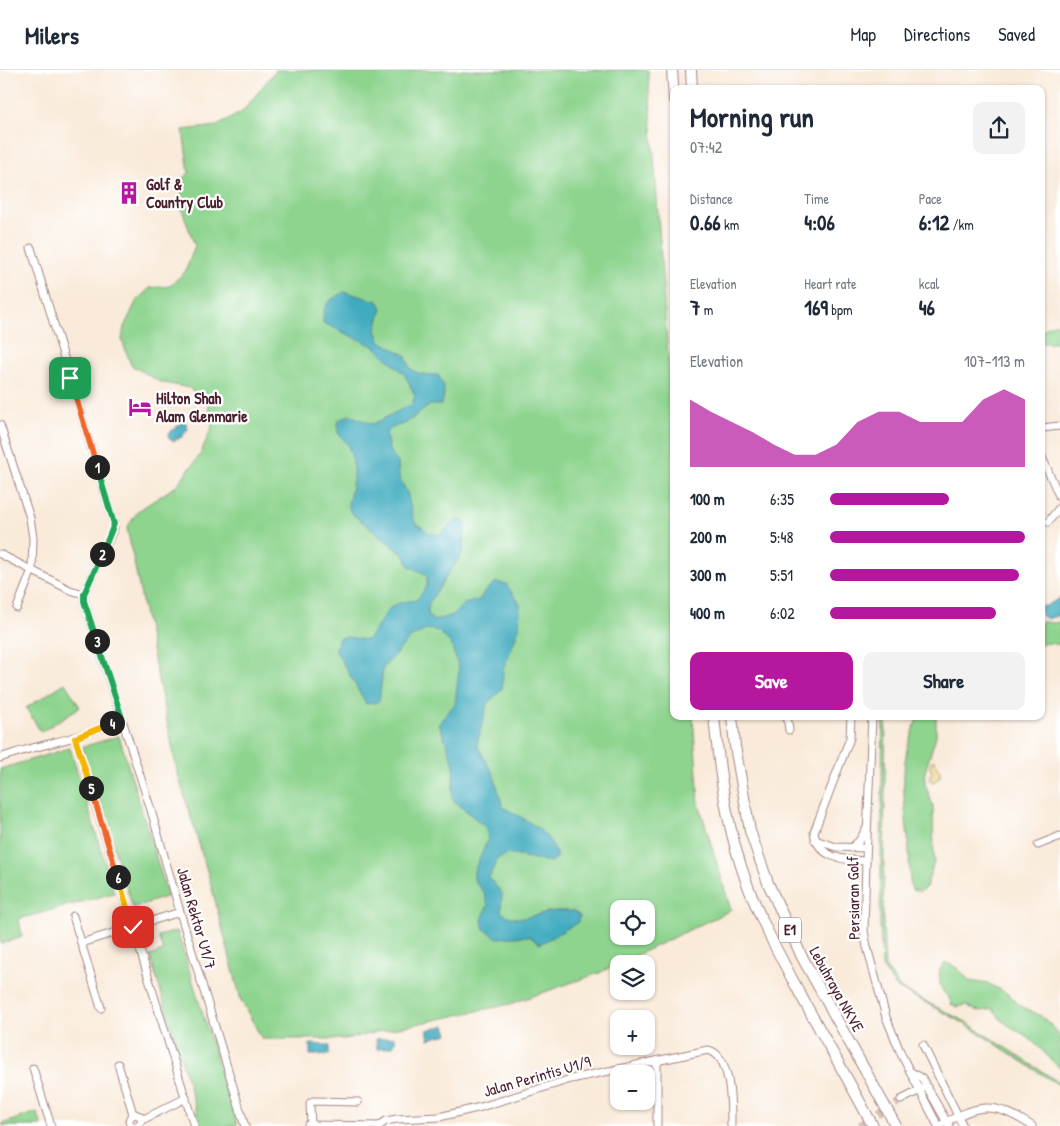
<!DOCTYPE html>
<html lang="en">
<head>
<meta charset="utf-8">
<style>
  body { margin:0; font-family:"Patrick Hand",sans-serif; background:#f2f2f3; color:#1f2937; height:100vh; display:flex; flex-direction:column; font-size:19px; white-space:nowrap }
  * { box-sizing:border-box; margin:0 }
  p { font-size:16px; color:#747a83 }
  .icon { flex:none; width:28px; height:28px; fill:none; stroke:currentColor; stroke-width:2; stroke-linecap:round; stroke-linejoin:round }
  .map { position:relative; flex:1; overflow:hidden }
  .details { position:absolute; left:670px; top:15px; width:375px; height:635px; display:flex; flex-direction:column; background:#fff; border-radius:10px; box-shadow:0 1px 4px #0004 }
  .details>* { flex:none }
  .fabs { position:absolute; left:610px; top:830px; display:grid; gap:10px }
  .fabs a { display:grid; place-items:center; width:45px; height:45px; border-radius:10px; background:#fff; box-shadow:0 1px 4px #0004; font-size:25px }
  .pin { position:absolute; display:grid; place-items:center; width:42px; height:42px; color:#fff; margin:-21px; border-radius:10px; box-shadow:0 2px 8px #0006 }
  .km { position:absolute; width:25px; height:25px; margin:-12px; border-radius:50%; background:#222; color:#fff; font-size:14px; line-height:25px; text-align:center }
  .round { display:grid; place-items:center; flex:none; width:52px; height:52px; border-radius:10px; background:#f2f2f3 }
  .summary { display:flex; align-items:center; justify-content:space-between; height:85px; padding:0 20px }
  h1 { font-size:28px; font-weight:800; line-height:38px }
  .figures { display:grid; grid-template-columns:repeat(3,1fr); gap:8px; height:85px; padding:5px 20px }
  .figures div { display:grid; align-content:center }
  .figures b { font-size:21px; font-weight:800 }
  .figures small { font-size:14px; font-weight:400 }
  .figures p { font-size:14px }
  .chart { height:140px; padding:10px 20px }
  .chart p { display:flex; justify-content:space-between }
  .chart svg { width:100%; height:90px; margin-top:5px; fill:#b5179e; opacity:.7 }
  .button { display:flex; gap:10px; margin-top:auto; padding:10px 20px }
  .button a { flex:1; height:58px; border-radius:10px; background:#b5179e; color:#fff; font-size:20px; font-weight:800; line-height:58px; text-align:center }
  .button a+a { background:#f2f2f3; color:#1f2937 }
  ul { padding:0 20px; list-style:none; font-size:16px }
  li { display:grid; grid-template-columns:80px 60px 1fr; align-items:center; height:38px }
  li i { height:12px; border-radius:6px; background:#b5179e }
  header { display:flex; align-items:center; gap:30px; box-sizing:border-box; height:70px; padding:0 25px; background:#fff; border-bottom:1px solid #e0e1e3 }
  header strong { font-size:24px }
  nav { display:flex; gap:28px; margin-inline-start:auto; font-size:18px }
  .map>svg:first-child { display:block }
  .green { fill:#8ed48f; stroke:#6c7a5d; fill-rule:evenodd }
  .sand { fill:#eeda9e; stroke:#9c7c64 }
  .water { fill:#40abbf; stroke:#456575 }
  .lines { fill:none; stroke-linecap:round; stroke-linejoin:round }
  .minor-tunnel { stroke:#d6c1b6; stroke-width:7; stroke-dasharray:7 3.5; stroke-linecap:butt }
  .minor-casing { stroke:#a28482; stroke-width:9 }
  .highway-casing { stroke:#a28482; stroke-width:12 }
  .minor { stroke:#fff; stroke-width:7 }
  .highway { stroke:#fff; stroke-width:10 }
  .split-1-casing { stroke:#fff; stroke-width:10 }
  .split-2-casing { stroke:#fff; stroke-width:10 }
  .split-3-casing { stroke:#fff; stroke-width:10 }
  .split-4-casing { stroke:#fff; stroke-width:10 }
  .split-5-casing { stroke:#fff; stroke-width:10 }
  .split-6-casing { stroke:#fff; stroke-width:10 }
  .split-7-casing { stroke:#fff; stroke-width:10 }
  .split-1 { stroke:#f0652b; stroke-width:6 }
  .split-2 { stroke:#22a559; stroke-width:6 }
  .split-3 { stroke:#22a559; stroke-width:6 }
  .split-4 { stroke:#22a559; stroke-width:6 }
  .split-5 { stroke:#f5b400; stroke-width:6 }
  .split-6 { stroke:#f0652b; stroke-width:6 }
  .split-7 { stroke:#f5b400; stroke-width:6 }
  .labels { text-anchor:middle; stroke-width:4.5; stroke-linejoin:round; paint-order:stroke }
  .shield { fill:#fff; stroke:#80626b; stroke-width:1 }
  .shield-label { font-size:15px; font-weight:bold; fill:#4a1f2b }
  .poi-label { font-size:16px; font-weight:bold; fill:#4a1f2b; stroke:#fff; text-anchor:start }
  .street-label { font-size:16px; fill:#4a1f2b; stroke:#fff }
</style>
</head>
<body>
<header>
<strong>Milers</strong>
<nav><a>Map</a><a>Directions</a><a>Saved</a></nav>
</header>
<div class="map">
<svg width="1060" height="1056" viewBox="0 0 1060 1056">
  <rect width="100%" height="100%" fill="#fff"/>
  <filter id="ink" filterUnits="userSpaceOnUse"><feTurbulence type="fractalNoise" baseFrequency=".02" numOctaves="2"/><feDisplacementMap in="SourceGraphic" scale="10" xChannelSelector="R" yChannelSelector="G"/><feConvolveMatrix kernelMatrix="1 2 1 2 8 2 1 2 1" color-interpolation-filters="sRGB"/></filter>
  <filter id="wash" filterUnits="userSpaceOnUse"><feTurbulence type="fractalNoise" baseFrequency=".0096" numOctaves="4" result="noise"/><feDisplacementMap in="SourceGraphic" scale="20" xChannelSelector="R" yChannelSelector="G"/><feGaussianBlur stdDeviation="1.12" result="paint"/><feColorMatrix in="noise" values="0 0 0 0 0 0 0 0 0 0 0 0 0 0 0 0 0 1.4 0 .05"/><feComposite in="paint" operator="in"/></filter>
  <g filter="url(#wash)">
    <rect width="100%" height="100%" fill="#f9ead9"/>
    <!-- green -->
    <g class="green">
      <path d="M276,0H648L674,375V646H693L699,734L731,840L599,903L510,934L345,969H262L241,930L210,811L177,701L127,458L138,441L176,416L200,385L212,357L208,334L189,318L160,312L131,295L122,270L124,257L137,230L150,218L170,216L185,202L195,176L181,137V111L189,103L183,60L217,56L242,42ZM619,839H646V866H619Z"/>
      <polygon points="1055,254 1060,254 1060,273 1041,273 1041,263 1047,256"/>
      <polygon points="1041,551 1052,553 1060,552 1060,575 1050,573 1041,574"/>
      <polygon points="65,613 80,637 41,662 26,638"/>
      <polygon points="883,646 886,646 883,852 885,897 901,919 966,952 1060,1013 1060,1016 965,954 896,917 882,897 880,852"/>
      <path d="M917,646H936V666L925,702V714L933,736L934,792L926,817L920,822L912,820C908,807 910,793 909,779C906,745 900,713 907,679C910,668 915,658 917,646Z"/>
      <polygon points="119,666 168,826 133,838 82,677"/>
      <polygon points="70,678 114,823 19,849 22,867 0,874 0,699"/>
      <polygon points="177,861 237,1054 236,1056 201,1056 150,886 163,881 158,866"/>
      <path d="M945,893C955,894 963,903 969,911L989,914L999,919L1010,925L1019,935L1041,946L1053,957L1060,967V998C1050,990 1042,979 1032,971C1017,957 1004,958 993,939C982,941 975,943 967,935L957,937L951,934C949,925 946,926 942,920C939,914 939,905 940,899Z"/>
      <polygon points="37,1042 42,1056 3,1056 2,1054"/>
    </g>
    <!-- sand -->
    <polygon class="sand" points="934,690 940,702 940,707 933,712 929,709 932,701 930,697 931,692"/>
    <!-- water -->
    <g class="water">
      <path d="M344,222L378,231L382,238L376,260L380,271L405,285L411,299L420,304L438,305C445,316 446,323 441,335H430L405,354L393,357L386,364L389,380L398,393L399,407L407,422L414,451L429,463L439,465L458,449L466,453L463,482L429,533L428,543L433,551L453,545L464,534L479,530L485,521L496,512L506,514L520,534L519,559L503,600L502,619L487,634L477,675L494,705L503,737C524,749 553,762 557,788L551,792L508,784L498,788L489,808L502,823L501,842C518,854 531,845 548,842C556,840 565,841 573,841L580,846L577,853L540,874L529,866L498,868L484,859L482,850L488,835L484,823L474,810V801L488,769L485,757L452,729L454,695L439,653L455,634L459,599L451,574L438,561L428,559L410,568L383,598L379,632L366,634L335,579L339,568L347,567L367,570C376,561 384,544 390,538C397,532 409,531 417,530L427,516V505L409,496L404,485L351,443L348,435L353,409V391L348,375L338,363V351L349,345L373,354L412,334L415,326L405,305L375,277L323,253C323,233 327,232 344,222Z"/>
      <polygon points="182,352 186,353 188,359 182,367 174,371 169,369 168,364"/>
      <polygon points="1060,528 1060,545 1048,549 1041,546 1041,536 1046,536"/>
      <polygon points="445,955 448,964 429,969 427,960"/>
      <polygon points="395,967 396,972 392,977 377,979 376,969"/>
      <polygon points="310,974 329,975 329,985 310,985"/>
    </g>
  </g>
  <g filter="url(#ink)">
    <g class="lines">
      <!-- minor-tunnel -->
      <polyline class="minor-tunnel" points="860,1056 901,1030"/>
      <defs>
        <g id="minor">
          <polyline points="31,178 114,454 114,458 84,524 84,531 151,740 180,842 245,1056"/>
          <polyline points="0,355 30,448 33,468 32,500 17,538"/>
          <polyline points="1041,358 1060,356"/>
          <polyline points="1041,385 1060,428"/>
          <polyline points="1048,452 1060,437"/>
          <polyline points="0,484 70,520 84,524"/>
          <polyline points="787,646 789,660"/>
          <path d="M851,646L850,668L814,762C818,789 844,790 866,791"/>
          <polyline points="872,646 866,791 864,861 867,877 886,947 902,986 938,1056"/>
          <polyline points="75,668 194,1056"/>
          <path d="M0,688C42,673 81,670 122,648"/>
          <polyline points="815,770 836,777 866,778"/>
          <polyline points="1038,775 1060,766"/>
          <polyline points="851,778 859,771 866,759"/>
          <polyline points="73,846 101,938"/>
          <polyline points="81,873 180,842"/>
          <polyline points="923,975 963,1056"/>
          <polyline points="118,994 133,1044"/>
          <polyline points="33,998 51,1056"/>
          <polyline points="911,1002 922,1008 949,1056"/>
          <polyline points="901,1030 922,1019"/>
          <polyline points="142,1050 186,1028"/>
          <path d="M308,1055L379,1056L386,1051L397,1049L439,1047L481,1037L571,1009L708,980C732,985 731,1036 731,1056"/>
          <polyline points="311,1055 310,1033 313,1031 358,1032"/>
          <path d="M132,1056C127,1052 129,1046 135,1044L140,1046L142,1050L138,1056"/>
          <polyline points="657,1056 657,995 659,990"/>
          <path d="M939,1056C979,1034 992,1030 1032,1056"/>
        </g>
        <g id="highway">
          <polyline points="672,0 674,29"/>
          <polyline points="691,0 692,19"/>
          <path d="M714,646C719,697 725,747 741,796C756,844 781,888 805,933C828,974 851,1015 873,1056"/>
          <polyline points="732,646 735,676 750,761 768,813 802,887 896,1056"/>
        </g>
      </defs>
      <!-- minor casing -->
      <use href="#minor" class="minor-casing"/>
      <!-- highway casing -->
      <use href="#highway" class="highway-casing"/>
      <!-- minor -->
      <use href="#minor" class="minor"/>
      <!-- highway -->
      <use href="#highway" class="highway"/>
    </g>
  </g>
  <g class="lines" filter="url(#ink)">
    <defs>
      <polyline id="split-1" points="70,308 97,397"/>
      <polyline id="split-2" points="97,397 114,454 102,484"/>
      <polyline id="split-3" points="97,571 84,531 84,524 102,484"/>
      <polyline id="split-4" points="97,571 122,648 112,653"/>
      <polyline id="split-5" points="91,718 75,668 112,653"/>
      <polyline id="split-6" points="91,718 118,807"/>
      <polyline id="split-7" points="118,807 133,857"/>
    </defs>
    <!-- split-1 casing -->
    <use href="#split-1" class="split-1-casing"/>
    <!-- split-2 casing -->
    <use href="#split-2" class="split-2-casing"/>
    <!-- split-3 casing -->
    <use href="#split-3" class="split-3-casing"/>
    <!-- split-4 casing -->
    <use href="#split-4" class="split-4-casing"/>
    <!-- split-5 casing -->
    <use href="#split-5" class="split-5-casing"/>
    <!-- split-6 casing -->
    <use href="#split-6" class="split-6-casing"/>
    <!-- split-7 casing -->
    <use href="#split-7" class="split-7-casing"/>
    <!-- split-1 -->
    <use href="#split-1" class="split-1"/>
    <!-- split-2 -->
    <use href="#split-2" class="split-2"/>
    <!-- split-3 -->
    <use href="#split-3" class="split-3"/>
    <!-- split-4 -->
    <use href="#split-4" class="split-4"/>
    <!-- split-5 -->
    <use href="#split-5" class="split-5"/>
    <!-- split-6 -->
    <use href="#split-6" class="split-6"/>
    <!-- split-7 -->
    <use href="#split-7" class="split-7"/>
  </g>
  <!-- icons -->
  <defs>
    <symbol id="building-bare" viewBox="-9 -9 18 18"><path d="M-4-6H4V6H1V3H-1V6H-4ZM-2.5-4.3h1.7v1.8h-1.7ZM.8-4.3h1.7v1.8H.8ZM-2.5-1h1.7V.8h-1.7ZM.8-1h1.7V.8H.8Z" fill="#b5179e" stroke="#fff" stroke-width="2.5" paint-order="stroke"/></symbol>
    <symbol id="hotel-bare" viewBox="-9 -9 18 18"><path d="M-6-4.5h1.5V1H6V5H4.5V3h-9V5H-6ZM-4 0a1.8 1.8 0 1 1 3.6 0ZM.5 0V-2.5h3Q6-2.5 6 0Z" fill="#b5179e" stroke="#fff" stroke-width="2.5" paint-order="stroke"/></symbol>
  </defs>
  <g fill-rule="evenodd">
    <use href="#building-bare" x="113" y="107" width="32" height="32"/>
    <use href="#hotel-bare" x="124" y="321" width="32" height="32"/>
  </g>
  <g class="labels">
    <!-- shield labels -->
    <rect class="shield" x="779" y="847.5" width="22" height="25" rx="4"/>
    <g class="shield-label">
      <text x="790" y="865">E1</text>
    </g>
    <!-- poi labels -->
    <g class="poi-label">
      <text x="146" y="120">Golf &amp;<tspan x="146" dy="18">Country Club</tspan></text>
      <text x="156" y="334">Hilton Shah<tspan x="156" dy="18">Alam Glenmarie</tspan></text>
    </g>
    <!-- street labels -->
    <g class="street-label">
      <text transform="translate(853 828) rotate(-91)" y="6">Persiaran Golf</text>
      <text transform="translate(197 848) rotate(74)" y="6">Jalan Rektor U1/7</text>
      <text transform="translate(837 919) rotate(61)" y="6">Lebuhraya NKVE</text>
      <text transform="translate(537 1006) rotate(-16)" y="6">Jalan Perintis U1/9</text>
    </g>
  </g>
</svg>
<div class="fabs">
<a><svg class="icon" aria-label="locate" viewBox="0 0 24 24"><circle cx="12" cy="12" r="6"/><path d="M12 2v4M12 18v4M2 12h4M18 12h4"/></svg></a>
<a><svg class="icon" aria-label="layers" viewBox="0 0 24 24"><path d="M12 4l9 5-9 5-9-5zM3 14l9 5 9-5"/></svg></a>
<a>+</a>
<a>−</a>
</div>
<div class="pin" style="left:70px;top:308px;background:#1e9e55"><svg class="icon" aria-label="arrive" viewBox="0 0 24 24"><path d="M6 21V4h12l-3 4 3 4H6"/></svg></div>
<div class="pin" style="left:133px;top:857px;background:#d93025"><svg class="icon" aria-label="check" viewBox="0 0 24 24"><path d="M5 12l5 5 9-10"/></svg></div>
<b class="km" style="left:97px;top:397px">1</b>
<b class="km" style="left:102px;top:484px">2</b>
<b class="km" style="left:97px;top:571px">3</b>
<b class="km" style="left:112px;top:653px">4</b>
<b class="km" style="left:91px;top:718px">5</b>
<b class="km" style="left:118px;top:807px">6</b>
<section class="details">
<div class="summary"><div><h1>Morning run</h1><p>07:42</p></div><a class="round"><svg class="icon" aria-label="share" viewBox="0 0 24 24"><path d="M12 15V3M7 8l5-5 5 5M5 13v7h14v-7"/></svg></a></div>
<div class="figures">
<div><p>Distance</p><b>0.66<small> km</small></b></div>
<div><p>Time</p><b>4:06</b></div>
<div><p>Pace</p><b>6:12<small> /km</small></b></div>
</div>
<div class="figures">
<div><p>Elevation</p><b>7<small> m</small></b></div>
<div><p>Heart rate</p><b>169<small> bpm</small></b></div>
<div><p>kcal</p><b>46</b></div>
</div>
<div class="chart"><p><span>Elevation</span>107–113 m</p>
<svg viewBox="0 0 160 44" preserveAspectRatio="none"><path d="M0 44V11L10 17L20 22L30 27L40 33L50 38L60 38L70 33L80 22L90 17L100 17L110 22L120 22L130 22L140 11L150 6L160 11V44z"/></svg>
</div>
<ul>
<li><b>100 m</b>6:35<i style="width:61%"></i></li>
<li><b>200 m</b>5:48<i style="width:100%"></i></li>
<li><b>300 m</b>5:51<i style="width:97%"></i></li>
<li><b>400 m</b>6:02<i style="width:85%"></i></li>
</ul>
<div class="button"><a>Save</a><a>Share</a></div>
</section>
</div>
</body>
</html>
